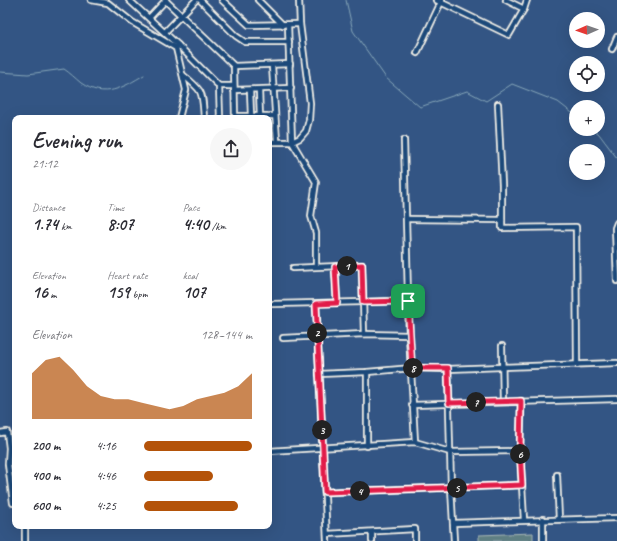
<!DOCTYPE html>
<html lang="en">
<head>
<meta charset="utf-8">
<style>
  body { margin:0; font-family:Caveat,sans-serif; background:#f7f7f7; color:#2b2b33; height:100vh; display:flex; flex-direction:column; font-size:15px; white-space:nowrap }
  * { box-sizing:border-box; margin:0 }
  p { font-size:13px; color:#7c7c81 }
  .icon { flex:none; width:22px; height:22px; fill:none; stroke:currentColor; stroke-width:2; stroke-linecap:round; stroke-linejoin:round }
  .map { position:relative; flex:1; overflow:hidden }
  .panel { position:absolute; left:12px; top:115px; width:260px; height:414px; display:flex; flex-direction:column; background:#fff; border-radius:8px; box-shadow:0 4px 16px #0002 }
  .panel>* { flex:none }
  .needle { width:26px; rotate:268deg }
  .tools { position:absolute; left:569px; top:12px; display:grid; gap:8px }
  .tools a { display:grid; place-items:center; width:36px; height:36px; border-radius:50%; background:#fff; box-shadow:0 4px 16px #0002; font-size:20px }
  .pin { position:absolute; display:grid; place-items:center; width:34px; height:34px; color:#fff; margin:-17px; border-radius:8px; box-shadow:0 2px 6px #0006 }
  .km { position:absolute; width:20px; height:20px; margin:-10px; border-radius:50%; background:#222; color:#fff; font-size:11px; line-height:20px; text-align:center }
  .round { display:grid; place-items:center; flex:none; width:42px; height:42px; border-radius:21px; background:#f7f7f7 }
  .headline { display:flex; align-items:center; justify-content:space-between; height:68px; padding:0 20px }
  h1 { font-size:22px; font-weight:700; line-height:30px }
  .figures { display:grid; grid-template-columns:repeat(3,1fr); gap:6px; height:68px; padding:4px 20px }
  .figures div { display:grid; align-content:center }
  .figures b { font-size:17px; font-weight:700 }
  .figures small { font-size:11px; font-weight:400 }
  .figures p { font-size:11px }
  .chart { height:112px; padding:8px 20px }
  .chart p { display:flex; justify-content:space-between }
  .chart svg { width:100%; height:72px; margin-top:4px; fill:#b45309; opacity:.7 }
  ul { padding:0 20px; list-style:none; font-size:13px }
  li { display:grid; grid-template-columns:64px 48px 1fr; align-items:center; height:30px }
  li i { height:10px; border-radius:5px; background:#b45309 }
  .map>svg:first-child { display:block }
  .green { fill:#5f7f83; stroke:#aab8b6 }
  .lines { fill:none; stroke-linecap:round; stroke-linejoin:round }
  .stream { stroke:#87a7b9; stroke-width:1 }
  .minor-casing { stroke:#f4f1e8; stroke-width:8 }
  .minor { stroke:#1f4a7a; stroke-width:4.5 }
  .route-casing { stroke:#fff; stroke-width:8 }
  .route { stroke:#e11d48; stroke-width:5 }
</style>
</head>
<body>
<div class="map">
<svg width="617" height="541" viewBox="0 0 617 541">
  <rect width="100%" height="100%" fill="#335584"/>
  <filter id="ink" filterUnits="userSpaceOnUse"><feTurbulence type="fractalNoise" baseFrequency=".025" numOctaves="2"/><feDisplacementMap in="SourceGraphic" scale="8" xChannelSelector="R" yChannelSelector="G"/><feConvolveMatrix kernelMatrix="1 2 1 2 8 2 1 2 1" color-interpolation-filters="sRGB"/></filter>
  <g filter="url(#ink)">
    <!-- green -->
    <polygon class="green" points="533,533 533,541 479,541 479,535"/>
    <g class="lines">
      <!-- stream -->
      <g class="stream">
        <polyline points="346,0 353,31 386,78 420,107 467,91 486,101 512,84 558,102 576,116"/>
        <path d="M0,72L28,74L64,69C70,73 75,78 81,83C105,99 122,88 144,75"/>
        <polyline points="593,129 599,134 617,158"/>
      </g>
      <defs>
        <g id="minor">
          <polyline points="91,0 108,3 132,22 176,48 186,90 179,118"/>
          <polyline points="129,0 178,45"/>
          <polyline points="165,0 234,66 235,118"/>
          <polyline points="200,0 236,36 245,42 289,42"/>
          <polyline points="222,0 249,25 300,24"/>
          <polyline points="258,0 283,25"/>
          <polyline points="436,0 509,35 524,9 527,0"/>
          <polyline points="506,0 524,9"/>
          <polyline points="149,18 166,0"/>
          <polyline points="288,25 292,142 316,182 311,216 316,233 316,266"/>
          <polyline points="165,32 196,0"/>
          <polyline points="176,48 178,45 219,86 220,118"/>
          <polyline points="612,49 617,37"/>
          <polyline points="417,53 442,0"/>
          <polyline points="234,66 290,64"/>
          <polyline points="272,66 277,141"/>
          <path d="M183,75C204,92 202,91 204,118"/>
          <polyline points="219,86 234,86"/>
          <polyline points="234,90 291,88"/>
          <polyline points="250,90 251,116"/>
          <polyline points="259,90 260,117"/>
          <polyline points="498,104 502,185 502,228 576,227 577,365"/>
          <polyline points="235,116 275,116"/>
          <polyline points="404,140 409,335 415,442"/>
          <polyline points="269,142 292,142 300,138 306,131 309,120 310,103 300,24 299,0"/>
          <polyline points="407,219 502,220"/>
          <polyline points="617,223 615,228 617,281"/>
          <polyline points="335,267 337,303"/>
          <polyline points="293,268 362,265 364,334"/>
          <polyline points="273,304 408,301"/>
          <polyline points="316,304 327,541"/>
          <polyline points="283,338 364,334 409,335"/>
          <polyline points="502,346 503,402"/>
          <polyline points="448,369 451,488 454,541"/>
          <polyline points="367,372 367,446"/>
          <polyline points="319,374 367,372 412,368 448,369 617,363"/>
          <polyline points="521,401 520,451 524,520"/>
          <polyline points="412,405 617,399"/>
          <polyline points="0,433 7,432 9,448 8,464 13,503 15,503"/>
          <polyline points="269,451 415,442 450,452 520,451"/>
          <polyline points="557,475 559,519"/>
          <polyline points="325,492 522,485"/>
          <polyline points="543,519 543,541"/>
          <polyline points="453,523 617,518"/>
          <polyline points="25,526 25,541"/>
          <polyline points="372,533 372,541"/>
          <polyline points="327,534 415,529 415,541"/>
        </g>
      </defs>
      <!-- minor casing -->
      <use href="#minor" class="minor-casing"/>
      <!-- minor -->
      <use href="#minor" class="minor"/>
    </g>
  </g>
  <g class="lines" filter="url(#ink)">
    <defs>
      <polygon id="route" points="362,265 363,302 408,301 412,368 448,368 449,403 521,401 520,451 522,485 325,492 316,304 337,303 335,267"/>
    </defs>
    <!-- route casing -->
    <use href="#route" class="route-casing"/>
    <!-- route -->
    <use href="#route" class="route"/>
  </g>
</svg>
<div class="tools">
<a><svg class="needle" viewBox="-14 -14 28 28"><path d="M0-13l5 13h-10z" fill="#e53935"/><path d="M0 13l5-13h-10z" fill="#7c7c81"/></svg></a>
<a><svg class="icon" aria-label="locate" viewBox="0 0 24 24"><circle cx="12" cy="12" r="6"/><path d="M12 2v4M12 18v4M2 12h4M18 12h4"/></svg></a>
<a>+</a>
<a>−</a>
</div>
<div class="pin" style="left:408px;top:301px;background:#1e9e55"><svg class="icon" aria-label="arrive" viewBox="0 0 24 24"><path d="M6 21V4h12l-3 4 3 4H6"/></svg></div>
<b class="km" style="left:347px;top:266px">1</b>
<b class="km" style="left:317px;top:333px">2</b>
<b class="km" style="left:322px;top:430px">3</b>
<b class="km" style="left:360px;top:491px">4</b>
<b class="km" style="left:457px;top:488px">5</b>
<b class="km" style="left:520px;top:454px">6</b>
<b class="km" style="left:476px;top:402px">7</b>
<b class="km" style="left:413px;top:368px">8</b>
<section class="panel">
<div class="headline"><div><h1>Evening run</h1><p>21:12</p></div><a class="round"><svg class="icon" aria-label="share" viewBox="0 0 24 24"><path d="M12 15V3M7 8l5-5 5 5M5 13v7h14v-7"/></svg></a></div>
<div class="figures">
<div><p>Distance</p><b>1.74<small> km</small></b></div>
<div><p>Time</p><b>8:07</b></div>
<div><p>Pace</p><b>4:40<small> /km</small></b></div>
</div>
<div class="figures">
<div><p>Elevation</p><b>16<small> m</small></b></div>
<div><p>Heart rate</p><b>159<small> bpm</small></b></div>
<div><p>kcal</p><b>107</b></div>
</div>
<div class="chart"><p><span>Elevation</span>128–144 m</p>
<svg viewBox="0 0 160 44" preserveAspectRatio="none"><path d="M0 44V16L10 8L20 6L30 14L40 24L50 30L60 32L70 32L80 34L90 36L100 38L110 36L120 32L130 30L140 28L150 24L160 16V44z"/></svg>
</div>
<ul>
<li><b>200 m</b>4:16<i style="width:100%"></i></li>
<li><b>400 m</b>4:46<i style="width:64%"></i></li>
<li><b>600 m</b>4:25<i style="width:87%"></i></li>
</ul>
</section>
</div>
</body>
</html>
